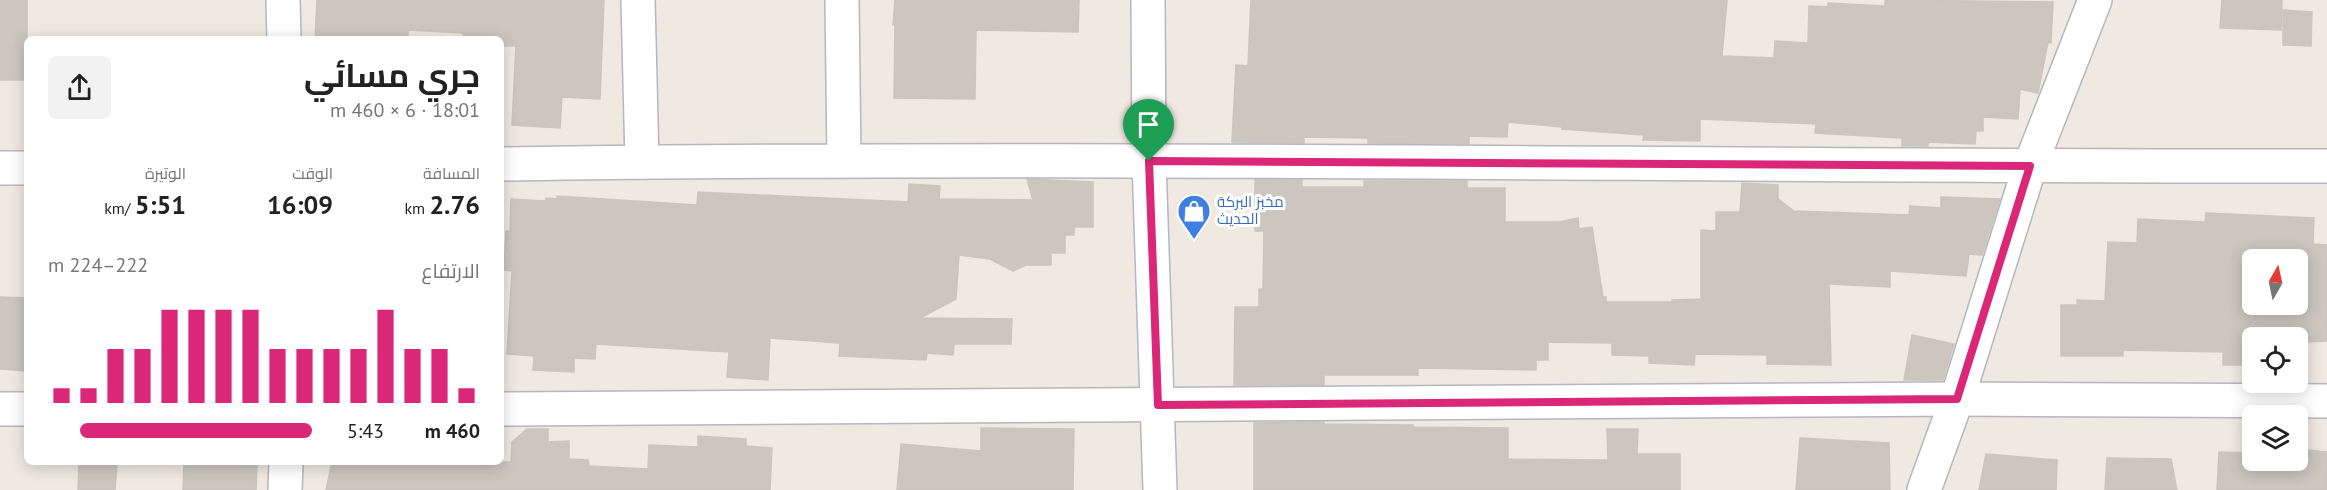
<!DOCTYPE html>
<html lang="ar">
<head>
<meta charset="utf-8">
<style>
  body { margin:0; font-family:"PT Sans",Cairo,sans-serif; background:#f2f2f2; color:#222; direction:rtl; height:100vh; display:flex; flex-direction:column; font-size:22px; white-space:nowrap }
  * { box-sizing:border-box; margin:0 }
  p { font-size:20px; color:#767676 }
  .icon { flex:none; width:33px; height:33px; fill:none; stroke:currentColor; stroke-width:2; stroke-linecap:round; stroke-linejoin:round }
  .map { position:relative; flex:1; overflow:hidden; direction:ltr }
  .panel { position:absolute; left:24px; top:36px; width:480px; height:429px; display:flex; flex-direction:column; background:#fff; border-radius:9px; box-shadow:0 3px 15px #0003; direction:rtl }
  .panel>* { flex:none }
  .needle { width:39px; rotate:9deg }
  .controls { position:absolute; left:2242px; top:249px; display:grid; gap:12px }
  .controls a { display:grid; place-items:center; width:66px; height:66px; border-radius:9px; background:#fff; box-shadow:0 3px 15px #0003; font-size:30px }
  .pin { position:absolute; display:grid; place-items:center; width:51px; height:51px; color:#fff; margin:-62px -26px; border-radius:50% 50% 50% 0; rotate:-45deg; box-shadow:0 0 6px #0007 }
  .pin .icon { rotate:45deg }
  .round { display:grid; place-items:center; flex:none; width:63px; height:63px; border-radius:9px; background:#f2f2f2 }
  .head { display:flex; align-items:center; justify-content:space-between; height:102px; padding:0 24px }
  h1 { font-size:33px; font-weight:700; line-height:45px }
  .figures { display:grid; grid-template-columns:repeat(3,1fr); gap:9px; height:102px; padding:6px 24px }
  .figures div { display:grid; align-content:center }
  .figures b { font-size:26px; font-weight:700 }
  .figures small { font-size:16px; font-weight:400 }
  .figures p { font-size:16px }
  .chart { height:168px; padding:12px 24px }
  .chart p { display:flex; justify-content:space-between }
  .chart svg { width:100%; height:108px; margin-top:6px; stroke:#db2777; stroke-width:6 }
  ul { padding:0 24px; list-style:none; font-size:20px }
  li { display:grid; grid-template-columns:96px 72px 1fr; align-items:center; height:45px }
  li i { height:15px; border-radius:8px; background:#db2777 }
  .map>svg:first-child { display:block }
  .building { fill:#cbc7bf; stroke:#cbc5ba; stroke-width:1.5; fill-rule:evenodd }
  .lines { fill:none; stroke-linecap:round; stroke-linejoin:round }
  .minor-casing { stroke:#b4b7c1; stroke-width:36 }
  .minor { stroke:#fff; stroke-width:33 }
  .route-casing { stroke:#fff; stroke-width:12 }
  .route { stroke:#db2777; stroke-width:8 }
  .labels { text-anchor:middle; stroke-width:6; stroke-linejoin:round; paint-order:stroke }
  .shop-label { font-size:15px; fill:#366cbe; stroke:#fff; text-anchor:start }
</style>
</head>
<body>
<div class="map">
<svg width="2327" height="490" viewBox="0 0 2327 490">
  <rect width="100%" height="100%" fill="#efe9e1"/>
  <!-- building -->
  <g class="building">
    <rect x="0" y="0" width="27" height="80"/>
    <polygon points="317,0 604,0 600,99 562,97 560,128 512,125 516,46 503,46 503,39 463,38 463,33 408,30 408,39 315,39"/>
    <polygon points="895,0 1079,0 1078,32 976,30 975,99 894,98 895,25 893,25"/>
    <polygon points="1251,0 1727,0 1722,56 1774,58 1775,41 1808,43 1809,6 1828,7 1828,3 1885,6 1885,0 2053,2 2051,43 2048,42 2038,93 2020,89 2018,119 1983,117 1983,131 1976,131 1975,144 1928,142 1928,146 1902,146 1902,138 1815,133 1816,124 1700,119 1700,141 1643,140 1644,135 1562,129 1562,127 1508,122 1507,137 1469,136 1469,144 1368,143 1368,138 1304,137 1304,143 1232,142 1236,65 1248,66"/>
    <polygon points="2222,0 2282,0 2281,30 2220,28"/>
    <polygon points="2283,10 2312,12 2311,46 2283,45"/>
    <polygon points="1027,179 1093,182 1093,227 1074,227 1074,235 1065,235 1065,253 1051,253 1051,265 1026,265 1013,271 990,259 959,255 956,299 920,318 1012,319 1011,344 954,344 953,355 927,353 926,360 839,356 840,343 770,338 768,380 727,377 729,352 596,344 595,359 574,358 574,372 533,370 534,356 507,354 512,271 504,270 506,231 510,231 511,199 545,201 546,198 557,199 557,196 697,205 698,192 908,202 909,184 940,186 939,199 1033,200"/>
    <polygon points="1255,180 1302,180 1302,187 1364,187 1364,181 1467,181 1467,188 1505,188 1505,222 1559,222 1578,218 1579,229 1592,227 1603,297 1606,297 1606,302 1672,302 1672,300 1701,299 1701,230 1716,231 1716,212 1740,212 1742,183 1778,185 1778,199 1794,211 1909,215 1910,206 1941,208 1941,197 2000,199 1982,255 1969,254 1966,276 1890,271 1890,287 1829,284 1831,365 1767,364 1767,355 1695,354 1694,365 1649,363 1649,356 1612,355 1612,343 1548,342 1548,360 1536,360 1536,370 1418,368 1418,375 1324,375 1324,385 1234,385 1235,307 1259,307 1259,289 1263,289 1264,231 1255,231"/>
    <path d="M2206,213L2314,218L2313,244L2327,245V341L2306,342V354L2298,353V338H2253V365H2223V352L2123,350V356H2061V305H2077V300L2105,301L2108,242L2137,243L2138,219L2205,222ZM2253,260H2298V304H2253Z"/>
    <polygon points="0,297 27,298 27,371 0,369"/>
    <polygon points="1912,335 1954,344 1943,380 1904,380"/>
    <polygon points="1324,422 1324,424 1413,425 1413,427 1508,428 1508,459 1608,460 1607,429 1638,429 1637,454 1680,454 1680,490 1254,490 1254,423"/>
    <polygon points="981,428 1074,429 1073,490 897,490 901,444 981,451"/>
    <polygon points="527,429 548,429 548,442 569,441 569,459 588,460 589,466 648,469 649,445 698,447 698,436 746,439 746,446 772,448 770,490 326,490 332,462 511,462 512,442"/>
    <polygon points="1800,438 1889,443 1890,490 1796,490"/>
    <polygon points="2298,449 2327,452 2327,490 2217,490 2219,452 2253,453 2253,460 2298,460"/>
    <polygon points="1986,454 2057,460 2056,490 1979,490"/>
    <polygon points="2107,458 2171,459 2177,490 2105,490"/>
    <polygon points="79,462 117,462 115,490 78,490"/>
    <polygon points="184,462 257,462 256,490 183,490"/>
  </g>
  <g class="lines">
    <defs>
      <g id="minor">
        <polyline points="283,0 284,39"/>
        <polyline points="638,0 642,162"/>
        <polyline points="842,0 844,160"/>
        <polyline points="1148,0 1149,161 1160,490"/>
        <path d="M501,164C1110,155 1718,167 2327,166"/>
        <polyline points="0,168 27,168"/>
        <polyline points="0,409 27,409"/>
        <polyline points="501,409 1957,399 2327,401"/>
        <polyline points="285,490 286,462"/>
        <polyline points="1924,490 1957,399 2030,166 2095,0"/>
      </g>
    </defs>
    <!-- minor casing -->
    <use href="#minor" class="minor-casing"/>
    <!-- minor -->
    <use href="#minor" class="minor"/>
  </g>
  <g class="lines">
    <defs>
      <polygon id="route" points="1149,161 2030,166 1957,399 1158,405"/>
    </defs>
    <!-- route casing -->
    <use href="#route" class="route-casing"/>
    <!-- route -->
    <use href="#route" class="route"/>
  </g>
  <!-- icons -->
  <defs>
    <symbol id="shop-pin" viewBox="-11 -11 22 30"><path d="M0 17L-7.5 6A9.5 9.5 0 1 1 7.5 6Z" fill="#3f7fe0" stroke="#fff"/><path d="M-5-2.5h2.3a2.7 3.5 0 0 1 5.4 0H5L5.5 6h-11ZM-1.5-2.5h3a1.5 2.3 0 0 0-3 0Z" fill="#fff"/></symbol>
  </defs>
  <g fill-rule="evenodd">
    <use href="#shop-pin" x="1175" y="192" width="38" height="52"/>
  </g>
  <g class="labels">
    <!-- shop labels -->
    <g class="shop-label">
      <text x="1217" y="207">مخبز البركة<tspan x="1217" dy="17">الحديث</tspan></text>
    </g>
  </g>
</svg>
<div class="controls">
<a><svg class="needle" viewBox="-14 -14 28 28"><path d="M0-13l5 13h-10z" fill="#e53935"/><path d="M0 13l5-13h-10z" fill="#767676"/></svg></a>
<a><svg class="icon" aria-label="locate" viewBox="0 0 24 24"><circle cx="12" cy="12" r="6"/><path d="M12 2v4M12 18v4M2 12h4M18 12h4"/></svg></a>
<a><svg class="icon" aria-label="layers" viewBox="0 0 24 24"><path d="M12 4l9 5-9 5-9-5zM3 14l9 5 9-5"/></svg></a>
</div>
<div class="pin" style="left:1149px;top:161px;background:#1e9e55"><svg class="icon" aria-label="arrive" viewBox="0 0 24 24"><path d="M6 21V4h12l-3 4 3 4H6"/></svg></div>
<section class="panel">
<div class="head"><div><h1>جري مسائي</h1><p>18:01 · 6 × 460 m</p></div><a class="round"><svg class="icon" aria-label="share" viewBox="0 0 24 24"><path d="M12 15V3M7 8l5-5 5 5M5 13v7h14v-7"/></svg></a></div>
<div class="figures">
<div><p>المسافة</p><b>2.76<small> km</small></b></div>
<div><p>الوقت</p><b>16:09</b></div>
<div><p>الوتيرة</p><b>5:51<small> /km</small></b></div>
</div>
<div class="chart"><p><span>الارتفاع</span>222–224 m</p>
<svg viewBox="0 0 160 44" preserveAspectRatio="none"><path d="M5 44V38M15 44V38M25 44V22M35 44V22M45 44V6M55 44V6M65 44V6M75 44V6M85 44V22M95 44V22M105 44V22M115 44V22M125 44V6M135 44V22M145 44V22M155 44V38"/></svg>
</div>
<ul>
<li><b>460 m</b>5:43<i style="width:88%"></i></li>
</ul>
</section>
</div>
</body>
</html>
